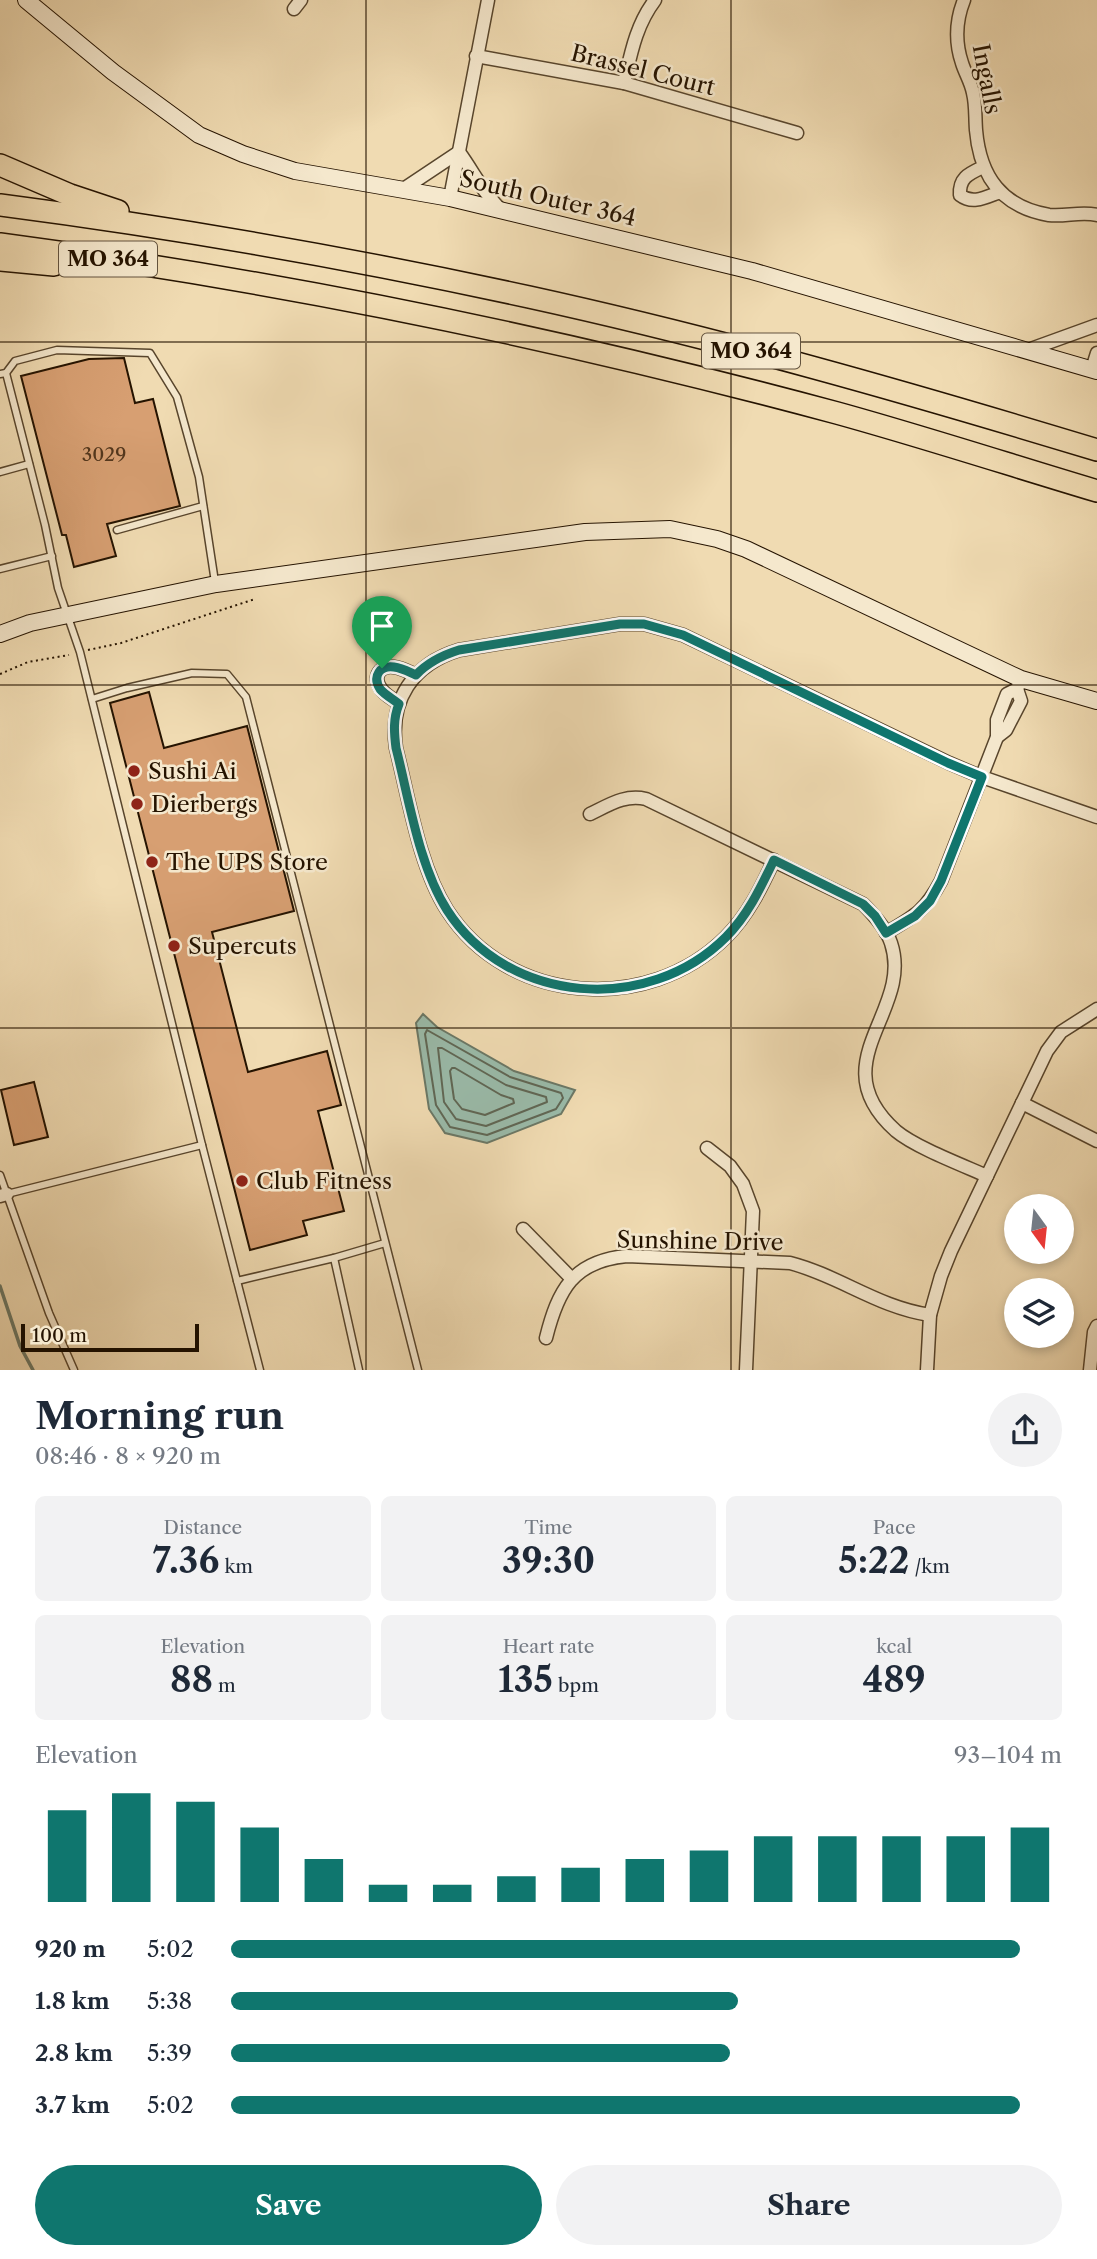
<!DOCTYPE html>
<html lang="en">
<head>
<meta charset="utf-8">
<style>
  body { margin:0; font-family:"Libre Caslon Text",serif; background:#f2f2f3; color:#1f2937; height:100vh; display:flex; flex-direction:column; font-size:26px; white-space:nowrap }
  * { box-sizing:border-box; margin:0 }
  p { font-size:23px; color:#747a83 }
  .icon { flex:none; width:38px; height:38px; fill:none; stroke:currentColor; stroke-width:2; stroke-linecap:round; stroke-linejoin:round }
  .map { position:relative; height:1370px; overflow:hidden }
  .sheet { display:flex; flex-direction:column; background:#fff; flex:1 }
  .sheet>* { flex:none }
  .needle { width:46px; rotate:165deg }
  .buttons { position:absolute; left:1004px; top:1194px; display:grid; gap:14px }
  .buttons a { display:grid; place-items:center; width:70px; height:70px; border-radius:50%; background:#fff; box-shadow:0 4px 10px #0003; font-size:35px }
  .scale { position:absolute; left:21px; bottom:18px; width:178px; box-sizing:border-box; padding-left:7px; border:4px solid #251300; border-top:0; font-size:19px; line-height:24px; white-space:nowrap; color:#251300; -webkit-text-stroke:5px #f5e8cd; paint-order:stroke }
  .pin { position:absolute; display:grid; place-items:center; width:60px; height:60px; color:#fff; margin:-72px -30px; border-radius:50% 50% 50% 0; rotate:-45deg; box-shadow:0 0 7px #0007 }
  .pin .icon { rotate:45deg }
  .round { display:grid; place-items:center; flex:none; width:74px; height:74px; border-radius:37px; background:#f2f2f3 }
  .overview { display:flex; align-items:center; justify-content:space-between; height:119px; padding:0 35px }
  h1 { font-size:38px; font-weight:700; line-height:52px }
  .stats { display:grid; grid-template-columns:repeat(3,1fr); gap:10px; height:119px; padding:7px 35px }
  .stats div { display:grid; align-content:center; border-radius:10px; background:#f2f2f3; text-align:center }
  .stats b { font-size:35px; font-weight:700 }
  .stats small { font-size:19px; font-weight:400 }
  .stats p { font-size:19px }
  .chart { height:196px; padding:14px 35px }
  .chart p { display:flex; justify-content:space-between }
  .chart svg { width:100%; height:126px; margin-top:7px; stroke:#0f766e; stroke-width:6 }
  .action { display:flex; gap:14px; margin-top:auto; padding:14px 35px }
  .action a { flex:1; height:80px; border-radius:42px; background:#0f766e; color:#fff; font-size:28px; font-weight:700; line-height:80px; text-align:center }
  .action a+a { background:#f2f2f3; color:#1f2937 }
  ul { padding:0 35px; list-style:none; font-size:23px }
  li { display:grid; grid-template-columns:112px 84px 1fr; align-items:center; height:52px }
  li i { height:18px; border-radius:9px; background:#0f766e }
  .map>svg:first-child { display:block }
  .water { fill:#9abbaa; stroke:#6b7866; stroke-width:2 }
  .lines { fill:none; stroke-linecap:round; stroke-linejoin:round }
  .shore { stroke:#606755; stroke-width:2 }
  .stream { stroke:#6b7866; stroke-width:3.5 }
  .building { fill:#d79f72; stroke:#251300; stroke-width:2 }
  .lane-casing { stroke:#58452c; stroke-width:9 }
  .street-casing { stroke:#58452c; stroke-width:15 }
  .secondary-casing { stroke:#251300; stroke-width:18 }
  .highway-casing { stroke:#251300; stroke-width:24 }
  .path { stroke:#251300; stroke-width:2; stroke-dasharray:2 3.5; stroke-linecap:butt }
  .lane { stroke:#f5e8cd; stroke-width:6 }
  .street { stroke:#f5e8cd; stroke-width:12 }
  .secondary { stroke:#f5e8cd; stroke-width:16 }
  .highway { stroke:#f0dbb2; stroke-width:21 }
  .route-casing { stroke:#fff; stroke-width:14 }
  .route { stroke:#0f766e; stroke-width:9 }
  .grid { fill:none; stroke:#251300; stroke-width:2; stroke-opacity:0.55 }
  .poi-dot { fill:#8f2418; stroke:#f5e8cd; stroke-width:2.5 }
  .labels { text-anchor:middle; stroke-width:5; stroke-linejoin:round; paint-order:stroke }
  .number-label { font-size:19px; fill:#52361c }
  .shield { fill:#f5e8cd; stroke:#63533e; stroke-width:2 }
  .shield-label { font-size:21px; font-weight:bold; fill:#251300 }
  .street-label { font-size:23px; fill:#251300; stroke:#f5e8cd }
  .poi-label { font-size:23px; fill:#251300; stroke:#f5e8cd; text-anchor:start }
</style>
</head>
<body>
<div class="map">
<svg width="1097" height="1370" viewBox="0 0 1097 1370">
  <rect width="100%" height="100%" fill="#f0dbb2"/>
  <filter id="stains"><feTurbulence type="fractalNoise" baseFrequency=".00286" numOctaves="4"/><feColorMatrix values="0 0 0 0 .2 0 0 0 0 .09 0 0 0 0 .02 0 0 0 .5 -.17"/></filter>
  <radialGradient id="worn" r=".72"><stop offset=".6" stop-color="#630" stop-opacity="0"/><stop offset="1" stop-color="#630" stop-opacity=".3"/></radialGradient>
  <!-- water -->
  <polygon class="water" points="423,1014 437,1027 514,1071 575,1090 561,1114 487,1143 445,1133 429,1109 416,1023"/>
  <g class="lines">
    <!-- shore -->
    <g class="shore">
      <polygon points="427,1030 510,1077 561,1093 563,1098 556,1109 487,1135 450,1127 436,1105 425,1034"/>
      <polygon points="438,1048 442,1048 506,1085 546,1097 547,1102 486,1126 456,1119 444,1102"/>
      <polygon points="452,1068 455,1068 501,1095 513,1099 514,1103 485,1115 462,1109 454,1099 450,1071"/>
    </g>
    <!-- stream -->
    <polyline class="stream" points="0,1286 20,1346 33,1370"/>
  </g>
  <!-- building -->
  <g class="building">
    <polygon points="124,358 135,403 153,399 180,506 107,524 116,556 74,567 66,535 62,535 21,376 89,359"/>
    <polygon points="149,692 164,748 247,726 294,911 212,932 248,1072 327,1051 341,1105 318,1111 344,1211 303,1221 307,1235 250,1250 110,703"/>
    <polygon points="34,1082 48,1137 14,1145 1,1090"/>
  </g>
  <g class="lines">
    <defs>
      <g id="lane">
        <polyline points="6,373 45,525 58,588 80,652 202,1145 260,1370"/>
        <polyline points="0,374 6,373 15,361 57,350 150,353 177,397 199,477 215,582"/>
        <polyline points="0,472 29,464"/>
        <polyline points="117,530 203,506"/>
        <polyline points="0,569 52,556"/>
        <polyline points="92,699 127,688 192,673 227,674 246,697 418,1370"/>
        <polyline points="0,1175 49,1313 74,1370"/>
        <polyline points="7,1194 202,1145"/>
        <polyline points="334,1258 359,1370"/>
        <polyline points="237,1281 334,1258 385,1243"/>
      </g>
      <g id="street">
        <path d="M964,0C956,20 955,42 962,63C965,73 971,82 973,93C976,105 975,117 976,130C980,177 1002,207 1049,215C1065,217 1081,211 1097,215"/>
        <polyline points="294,9 301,0"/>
        <polyline points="476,56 624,83 797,133"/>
        <path d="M624,83C631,53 636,25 655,0"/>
        <path d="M983,167C968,174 959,178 960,195C973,205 986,197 1000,192"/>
        <path d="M402,190L459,152C475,174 481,190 501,210"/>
        <polyline points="450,198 488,0"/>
        <polyline points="1028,350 1097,325"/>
        <polyline points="1092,369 1097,353"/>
        <path d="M399,704C393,699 385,695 381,689C372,676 380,665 394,667C402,668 409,672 416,675"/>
        <polyline points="997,737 1006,730 1021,701 1017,689"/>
        <path d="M590,814C609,805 625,794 646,799L863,904C874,915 886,928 891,943C914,1012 819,1062 896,1131C915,1147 962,1165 987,1176"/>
        <path d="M774,860C761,888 748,915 726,937C648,1015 508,1005 447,910C419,866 409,799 396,748C389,700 413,664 459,650L620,624H644L683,635L949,763L982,777L1097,817"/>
        <path d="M886,933C915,916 925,911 941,881L997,737V720L1007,694L1017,689L1021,679"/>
        <polyline points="1022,1103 1097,1141"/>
        <polyline points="707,1148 730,1166 743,1184 753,1211 746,1370"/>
        <polyline points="0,1196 7,1194"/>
        <polyline points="523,1229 572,1279"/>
        <path d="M546,1338C558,1290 573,1261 627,1256L790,1263C840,1276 877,1307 930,1315"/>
        <polyline points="927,1370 930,1315 941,1276 951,1251 1047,1051 1061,1032 1097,1009"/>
        <polyline points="1090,1370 1094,1332 1097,1326"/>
      </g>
      <g id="secondary">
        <polyline points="26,0 113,72 199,135 243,154 295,171 450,198 752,271 1097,371"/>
        <polyline points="0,634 30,623 216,584 585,532 670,529 717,539 746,549 1021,679 1097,701"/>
      </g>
      <g id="highway">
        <polyline points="0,165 70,195 118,211"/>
        <path d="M0,205C177,228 355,259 529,297C721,339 909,393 1097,450"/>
        <path d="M0,244C282,281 562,339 837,413C924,437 1010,465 1097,491"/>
        <polyline points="0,260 54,265"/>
      </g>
    </defs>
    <!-- lane casing -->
    <use href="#lane" class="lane-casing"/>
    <!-- street casing -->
    <use href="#street" class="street-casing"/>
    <!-- secondary casing -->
    <use href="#secondary" class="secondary-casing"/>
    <!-- highway casing -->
    <use href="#highway" class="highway-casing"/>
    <!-- path -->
    <g class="path">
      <polyline points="88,650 121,643 255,599"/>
      <polyline points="0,674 28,662 69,655"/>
    </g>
    <!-- lane -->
    <use href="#lane" class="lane"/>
    <!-- street -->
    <use href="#street" class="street"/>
    <!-- secondary -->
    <use href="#secondary" class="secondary"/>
    <!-- highway -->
    <use href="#highway" class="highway"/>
  </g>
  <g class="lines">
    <defs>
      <path id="route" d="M620,624H644L683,635L948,763L982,777L941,881L930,901L915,916L886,933L875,916L863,904L774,860C761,887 748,915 726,937C648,1015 508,1005 447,910C419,866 409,799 396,748C394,732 393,719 399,704C393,699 385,695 380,689C372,676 380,665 394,667C402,668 409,672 416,675C428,662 443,655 459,650Z"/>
    </defs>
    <!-- route casing -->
    <use href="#route" class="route-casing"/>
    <!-- route -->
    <use href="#route" class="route"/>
  </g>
  <!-- grid -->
  <path class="grid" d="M366,0V1370M731,0V1370M0,342H1097M0,685H1097M0,1028H1097"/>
  <!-- markers -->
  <g class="poi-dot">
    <circle cx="134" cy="771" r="7"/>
    <circle cx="137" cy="804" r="7"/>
    <circle cx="152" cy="862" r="7"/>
    <circle cx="174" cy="946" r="7"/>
    <circle cx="242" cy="1181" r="7"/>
  </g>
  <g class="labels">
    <!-- number labels -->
    <g class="number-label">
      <text x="104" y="461">3029</text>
    </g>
    <!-- shield labels -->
    <g class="shield">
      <rect x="59" y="241.5" width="98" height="35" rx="5"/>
      <rect x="702" y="333.5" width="98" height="35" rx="5"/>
    </g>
    <g class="shield-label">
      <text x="108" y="266">MO 364</text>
      <text x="751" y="358">MO 364</text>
    </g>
    <!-- street labels -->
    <g class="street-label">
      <text transform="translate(643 70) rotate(14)" y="8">Brassel Court</text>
      <text transform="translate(987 79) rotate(79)" y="8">Ingalls</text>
      <text transform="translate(548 198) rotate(13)" y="8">South Outer 364</text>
      <text transform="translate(700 1241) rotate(1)" y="8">Sunshine Drive</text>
    </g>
    <!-- poi labels -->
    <g class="poi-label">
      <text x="148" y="779">Sushi Ai</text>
      <text x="151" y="812">Dierbergs</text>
      <text x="166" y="870">The UPS Store</text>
      <text x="188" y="954">Supercuts</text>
      <text x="256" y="1189">Club Fitness</text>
    </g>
  </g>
  <rect width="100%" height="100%" filter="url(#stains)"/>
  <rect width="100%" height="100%" fill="url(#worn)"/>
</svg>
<div class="buttons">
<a><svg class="needle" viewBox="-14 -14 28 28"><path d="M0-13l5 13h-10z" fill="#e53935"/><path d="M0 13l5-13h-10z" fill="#747a83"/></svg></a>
<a><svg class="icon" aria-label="layers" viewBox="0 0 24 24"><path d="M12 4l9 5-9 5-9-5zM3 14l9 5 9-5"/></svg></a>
</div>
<div class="scale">100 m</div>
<div class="pin" style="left:382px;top:668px;background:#1e9e55"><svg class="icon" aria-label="arrive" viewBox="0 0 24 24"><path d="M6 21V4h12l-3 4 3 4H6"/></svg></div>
</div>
<section class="sheet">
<div class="overview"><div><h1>Morning run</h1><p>08:46 · 8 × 920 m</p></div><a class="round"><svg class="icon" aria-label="share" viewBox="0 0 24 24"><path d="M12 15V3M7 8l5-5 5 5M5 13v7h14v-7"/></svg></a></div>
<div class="stats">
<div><p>Distance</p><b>7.36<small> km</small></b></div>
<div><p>Time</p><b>39:30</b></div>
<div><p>Pace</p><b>5:22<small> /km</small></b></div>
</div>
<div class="stats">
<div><p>Elevation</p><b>88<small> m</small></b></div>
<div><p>Heart rate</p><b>135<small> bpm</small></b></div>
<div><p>kcal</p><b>489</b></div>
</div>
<div class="chart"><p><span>Elevation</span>93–104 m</p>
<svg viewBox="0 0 160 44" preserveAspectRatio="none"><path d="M5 44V12M15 44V6M25 44V9M35 44V18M45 44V29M55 44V38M65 44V38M75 44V35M85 44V32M95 44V29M105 44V26M115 44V21M125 44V21M135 44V21M145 44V21M155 44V18"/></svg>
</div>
<ul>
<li><b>920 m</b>5:02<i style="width:95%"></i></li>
<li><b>1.8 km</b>5:38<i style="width:61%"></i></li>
<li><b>2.8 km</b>5:39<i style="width:60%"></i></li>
<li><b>3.7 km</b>5:02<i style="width:95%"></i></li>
</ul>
<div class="action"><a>Save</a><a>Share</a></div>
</section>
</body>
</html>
